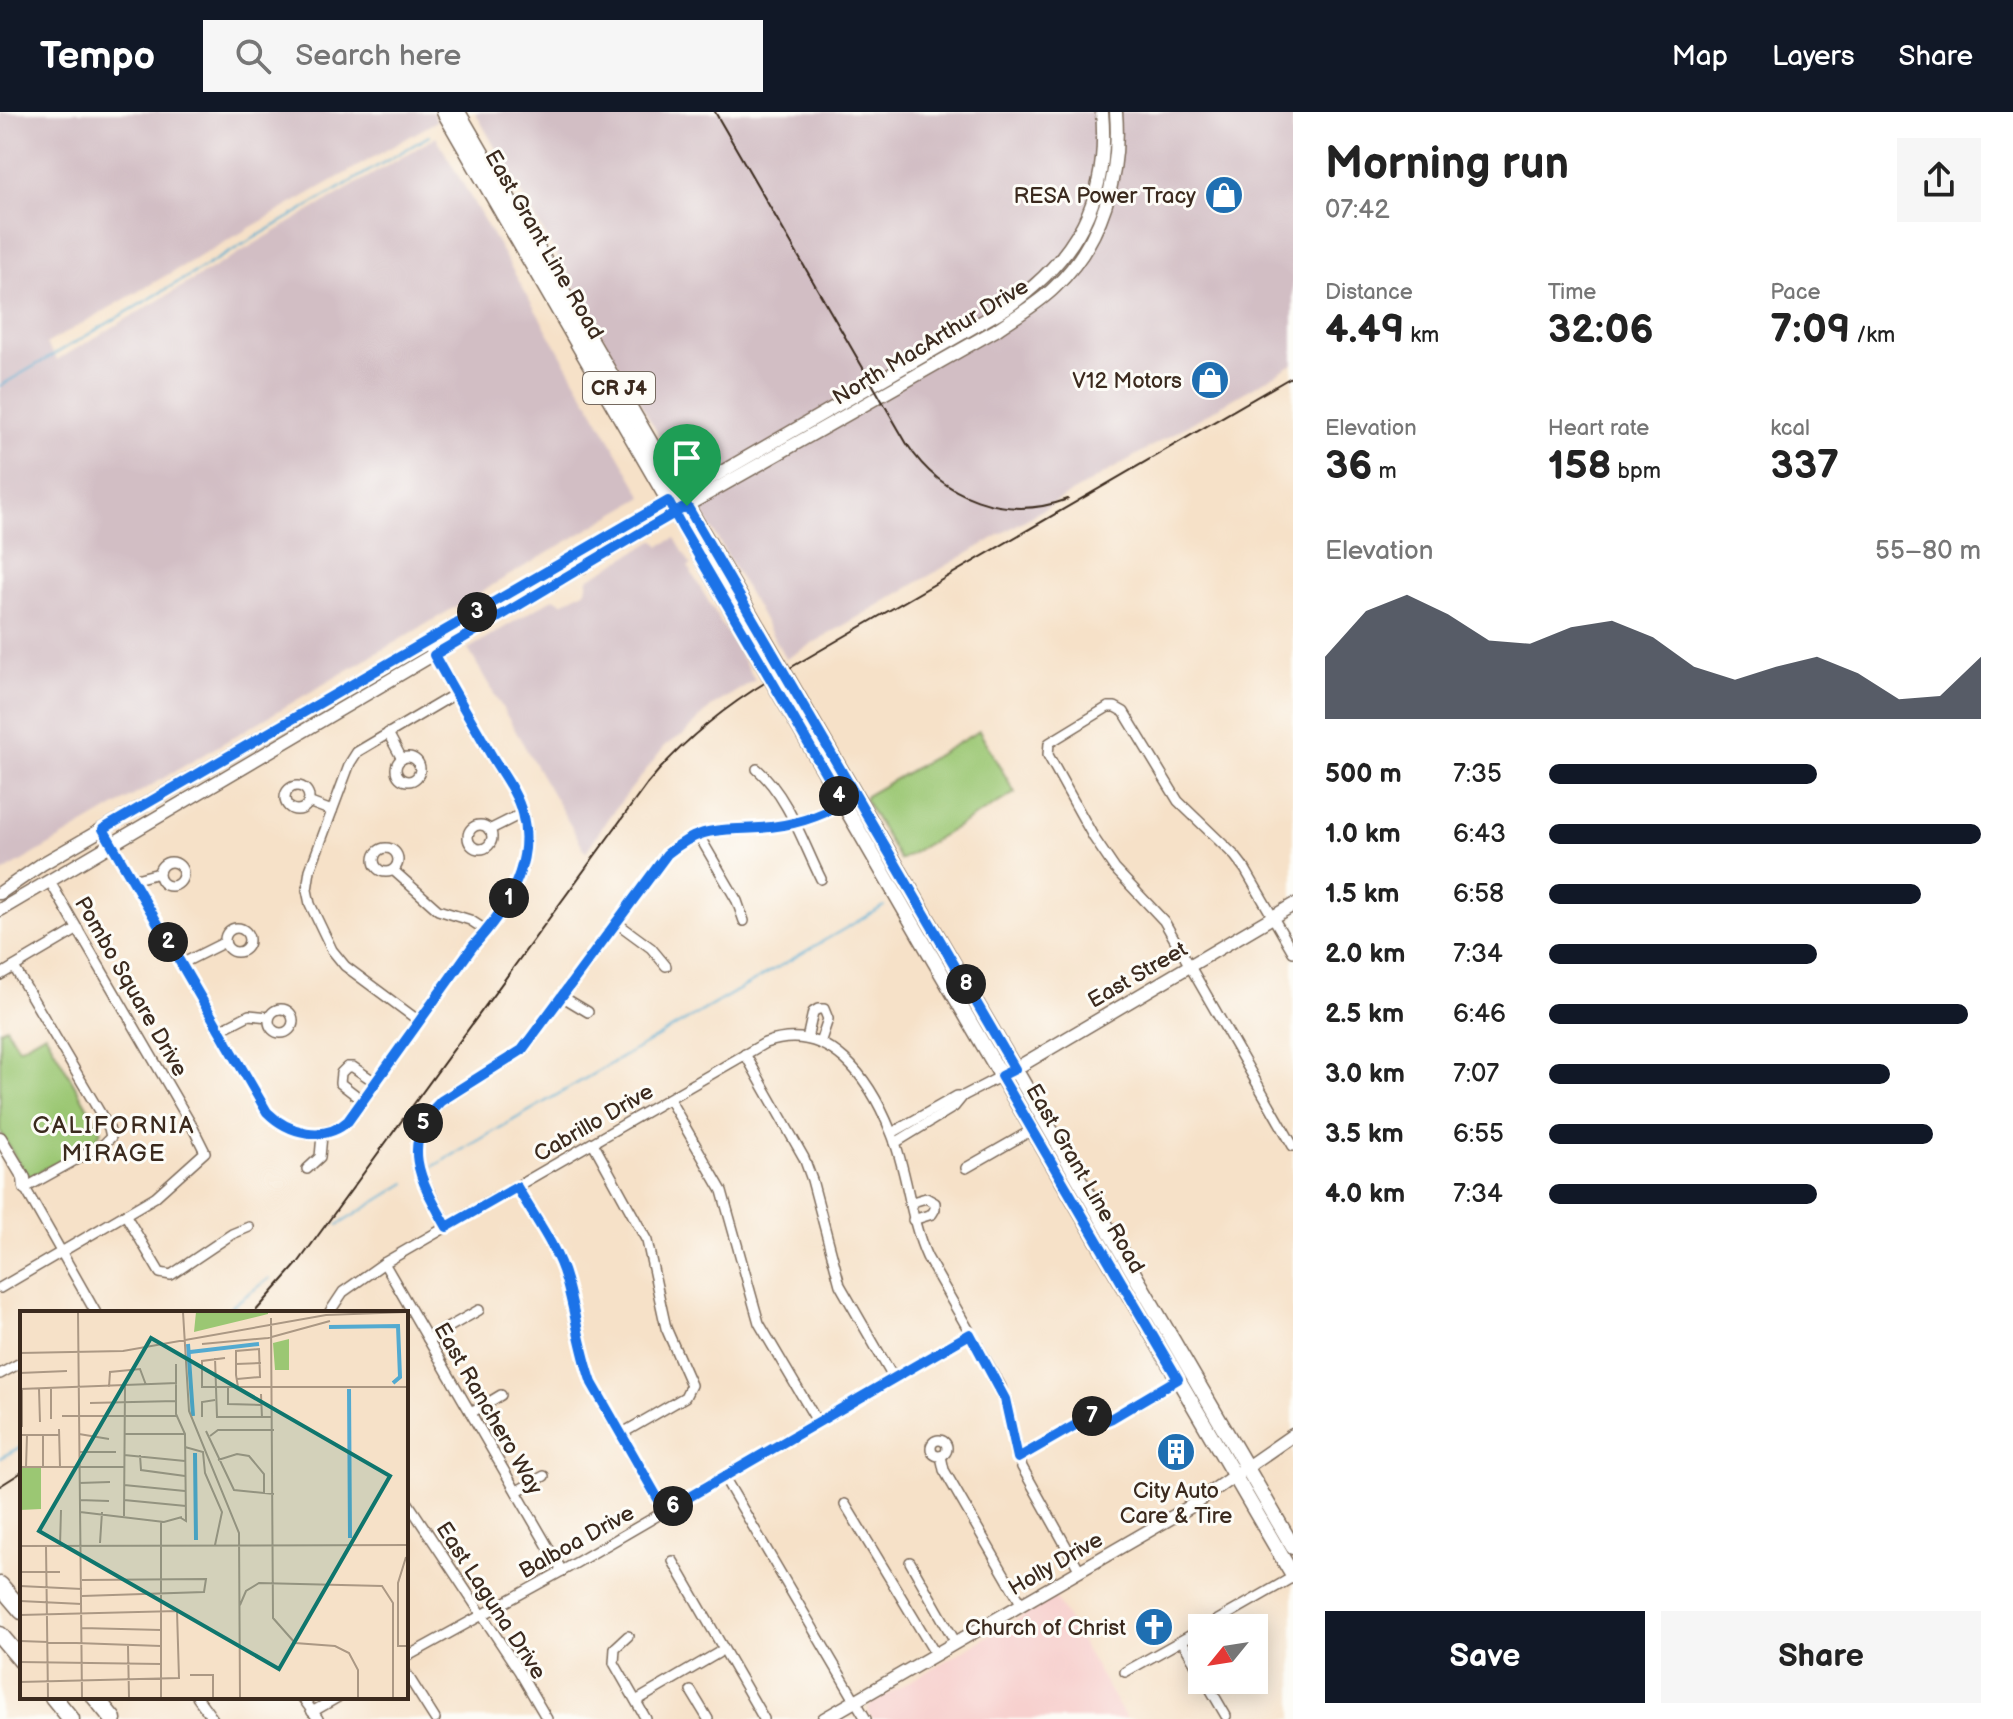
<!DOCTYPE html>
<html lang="en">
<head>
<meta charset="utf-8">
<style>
  body { margin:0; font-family:"Balsamiq Sans",sans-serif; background:#f6f6f6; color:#222; height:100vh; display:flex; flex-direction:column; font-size:30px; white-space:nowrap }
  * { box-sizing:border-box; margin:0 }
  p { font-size:26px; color:#767676 }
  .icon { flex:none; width:44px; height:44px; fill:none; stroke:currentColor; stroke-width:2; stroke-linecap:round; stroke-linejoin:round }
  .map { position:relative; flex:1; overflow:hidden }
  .sheet { display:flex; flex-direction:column; background:#fff; width:720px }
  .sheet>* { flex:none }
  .needle { width:52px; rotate:240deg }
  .controls { position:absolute; left:1188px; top:1502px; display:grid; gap:16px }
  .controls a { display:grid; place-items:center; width:80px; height:80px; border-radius:0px; background:#fff; box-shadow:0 4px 20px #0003; font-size:40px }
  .pin { position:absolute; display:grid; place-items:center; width:68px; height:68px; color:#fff; margin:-82px -34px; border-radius:50% 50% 50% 0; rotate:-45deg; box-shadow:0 0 8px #0007 }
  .pin .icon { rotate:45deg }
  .km { position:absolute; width:40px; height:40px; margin:-20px; border-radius:50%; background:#222; color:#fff; font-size:22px; line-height:40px; text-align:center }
  .round { display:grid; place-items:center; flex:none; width:84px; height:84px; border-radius:0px; background:#f6f6f6 }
  .head { display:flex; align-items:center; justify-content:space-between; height:136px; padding:0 32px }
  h1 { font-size:44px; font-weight:600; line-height:60px }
  .figures { display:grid; grid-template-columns:repeat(3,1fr); gap:12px; height:136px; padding:8px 32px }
  .figures div { display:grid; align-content:center }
  .figures b { font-size:40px; font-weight:600 }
  .figures small { font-size:22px; font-weight:400 }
  .figures p { font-size:22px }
  .chart { height:224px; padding:16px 32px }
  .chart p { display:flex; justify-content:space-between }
  .chart svg { width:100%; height:144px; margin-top:8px; fill:#111827; opacity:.7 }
  .primary-button { display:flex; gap:16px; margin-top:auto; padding:16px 32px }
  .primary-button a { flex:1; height:92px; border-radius:0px; background:#111827; color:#fff; font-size:32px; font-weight:600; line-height:92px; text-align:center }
  .primary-button a+a { background:#f6f6f6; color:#222 }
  ul { padding:0 32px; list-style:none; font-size:26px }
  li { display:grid; grid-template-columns:128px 96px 1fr; align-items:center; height:60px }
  li i { height:20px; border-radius:10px; background:#111827 }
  header { display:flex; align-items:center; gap:48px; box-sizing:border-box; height:112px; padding:0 40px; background:#111827; color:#fff }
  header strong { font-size:38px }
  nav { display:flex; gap:44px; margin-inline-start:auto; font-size:28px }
  .search { width:560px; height:72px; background:#f6f6f6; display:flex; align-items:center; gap:20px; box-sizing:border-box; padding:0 28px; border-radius:0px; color:#767676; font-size:30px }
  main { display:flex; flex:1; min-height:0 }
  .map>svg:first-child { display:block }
  .built { fill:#f7d0ce }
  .industrial { fill:#d2bec4 }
  .green { fill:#9bc773; stroke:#6b7848; stroke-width:2 }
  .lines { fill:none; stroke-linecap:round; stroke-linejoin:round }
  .stream { stroke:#53aad0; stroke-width:2 }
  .street-casing { stroke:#7c6a5a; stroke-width:12 }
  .secondary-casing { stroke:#7c6a5a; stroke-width:15 }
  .primary-casing { stroke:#7c6a5a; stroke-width:17 }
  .highway-casing { stroke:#7c6a5a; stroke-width:19 }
  .street { stroke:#fff; stroke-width:9 }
  .secondary { stroke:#fff; stroke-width:12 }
  .primary { stroke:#fff; stroke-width:14 }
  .highway { stroke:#fff; stroke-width:16 }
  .rail { stroke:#3b2a1e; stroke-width:2 }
  .route-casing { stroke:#fff; stroke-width:16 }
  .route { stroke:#1a73e8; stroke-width:10 }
  .labels { text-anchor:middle; stroke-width:6; stroke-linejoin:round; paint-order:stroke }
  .shield { fill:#fdfcf7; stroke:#75695f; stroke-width:2 }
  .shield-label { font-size:20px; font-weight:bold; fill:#3b2a1e }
  .poi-label { font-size:22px; fill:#3b2a1e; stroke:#fdfcf7; text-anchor:end }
  .street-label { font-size:22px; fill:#3b2a1e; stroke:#fdfcf7 }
  .neighbourhood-label { font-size:24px; letter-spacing:2px; fill:#3b2a1e; stroke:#fdfcf7 }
  .inset-river { fill:none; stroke:#53aad0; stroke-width:4 }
  .inset-road { fill:none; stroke:#ab9884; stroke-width:2 }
  .view { fill:#0f766e; fill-opacity:0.15; stroke:#0f766e; stroke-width:4 }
  .inset-edge { fill:none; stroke:#3b2a1e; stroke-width:4 }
</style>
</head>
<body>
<header>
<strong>Tempo</strong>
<div class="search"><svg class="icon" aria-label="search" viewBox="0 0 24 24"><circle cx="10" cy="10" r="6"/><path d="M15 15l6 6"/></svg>Search here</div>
<nav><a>Map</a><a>Layers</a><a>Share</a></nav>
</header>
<main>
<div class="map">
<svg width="1293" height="1607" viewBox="0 0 1293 1607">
  <rect width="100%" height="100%" fill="#fdfcf7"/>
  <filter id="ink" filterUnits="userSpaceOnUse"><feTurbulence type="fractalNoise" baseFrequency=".0125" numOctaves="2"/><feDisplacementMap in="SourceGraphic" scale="16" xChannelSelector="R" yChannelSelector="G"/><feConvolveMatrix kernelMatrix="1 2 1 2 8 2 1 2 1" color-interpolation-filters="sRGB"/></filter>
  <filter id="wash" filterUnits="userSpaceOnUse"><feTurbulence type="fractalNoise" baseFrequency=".006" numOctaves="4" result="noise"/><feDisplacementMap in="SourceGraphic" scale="32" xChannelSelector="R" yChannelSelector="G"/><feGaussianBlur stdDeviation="1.8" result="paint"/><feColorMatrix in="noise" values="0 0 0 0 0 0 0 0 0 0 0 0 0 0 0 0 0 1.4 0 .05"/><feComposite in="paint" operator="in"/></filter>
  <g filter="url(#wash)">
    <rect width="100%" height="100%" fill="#f6e1c8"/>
    <!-- built -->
    <polygon class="built" points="1055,1485 1126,1607 872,1607 868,1598 871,1592"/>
    <!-- industrial -->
    <g class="industrial">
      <polygon points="0,0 433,0 437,9 46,232 57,248 436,25 643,385 0,762"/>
      <polygon points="475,0 1293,0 1293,252 786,547"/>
      <polygon points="675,426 691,453 688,455 755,568 711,595 684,622 666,633 608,706 586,740 468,537 554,486 562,491 586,478 588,467 655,428 660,434"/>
    </g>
    <!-- green -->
    <g class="green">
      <polygon points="979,619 1015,681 900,748 865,688 866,684"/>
      <polygon points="6,915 19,936 45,921 101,1019 96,1028 32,1064 26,1063 0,1020 0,918"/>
    </g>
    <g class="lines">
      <!-- stream -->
      <g class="stream">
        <polyline points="0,274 429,24"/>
        <polyline points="434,1054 884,794"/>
        <polyline points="338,1113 406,1071"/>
        <polyline points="222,1201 270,1166"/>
        <polyline points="0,1346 22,1334"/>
      </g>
    </g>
  </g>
  <g filter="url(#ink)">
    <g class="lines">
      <defs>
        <g id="street">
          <polyline points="388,621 402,647"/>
          <circle cx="408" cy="657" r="12"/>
          <path d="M757,657C788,684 803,731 821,767"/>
          <circle cx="297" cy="686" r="12"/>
          <polyline points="308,690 332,699"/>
          <circle cx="480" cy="725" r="12"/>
          <path d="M103,717L267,1000C289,1021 324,1031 348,1009L473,834C507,797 543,742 518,690C509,670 495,651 484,631C464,597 446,563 426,529"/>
          <polyline points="489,718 523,701"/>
          <polyline points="698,722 737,789 744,809"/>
          <circle cx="386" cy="748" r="12"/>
          <circle cx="171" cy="762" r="12"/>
          <polyline points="393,758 438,798 470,808 487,819"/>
          <polyline points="132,768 159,761"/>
          <polyline points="617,811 651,836 666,854"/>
          <circle cx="237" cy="828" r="12"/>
          <polyline points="1293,840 1245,757 1235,744 1178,689 1124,600 1115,595 1108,595 1049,631 1048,643 1094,726 1115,757 1164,809 1293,1034"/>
          <polyline points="181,852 225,830"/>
          <polyline points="14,855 109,1016 111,1025 104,1032 25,1076 96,1201"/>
          <polyline points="0,863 78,817"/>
          <polyline points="563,885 588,900"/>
          <circle cx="281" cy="909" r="12"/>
          <polyline points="419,909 345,854 332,838 310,792 307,778 310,758 350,651 357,640 455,582"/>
          <polyline points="220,918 249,903 269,905"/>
          <polyline points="807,927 813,900 818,897 824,897 828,907 820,931"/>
          <polyline points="745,942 804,1046 812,1068 840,1173 894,1267"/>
          <polyline points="669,987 722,1079 759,1211 818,1311"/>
          <polyline points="362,988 340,971 341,961 347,955 353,955 375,970"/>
          <polyline points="892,1021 957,984 963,984 1015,957"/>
          <polyline points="593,1031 647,1129 666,1216 691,1273 685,1285 621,1322"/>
          <polyline points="895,1031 954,995 963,984"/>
          <polyline points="966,1056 1032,1018"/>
          <polyline points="307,1057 320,1045 322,1023"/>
          <path d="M517,1075C534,1104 557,1135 566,1169C576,1203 580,1238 592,1271L665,1399"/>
          <polyline points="909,1091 926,1086 935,1091 935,1097 932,1102 913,1108"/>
          <polyline points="125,1102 160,1161 171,1163 232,1122 249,1115"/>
          <path d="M447,1115L418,1057L416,1040L423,1012L441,989L522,938L667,742C702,712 720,720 761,716C795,713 828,704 854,682"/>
          <polyline points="384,1151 562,1459"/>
          <polyline points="0,1176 155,1085 205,1040 192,1014 49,768"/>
          <path d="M329,1201L343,1180L384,1151L765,931C830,908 870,967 891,1020C908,1060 909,1105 927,1145L1001,1275L1022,1355L1080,1459"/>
          <polyline points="428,1227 479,1198"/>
          <polyline points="0,1262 22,1250"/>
          <polyline points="471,1301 501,1283"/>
          <circle cx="939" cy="1336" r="8"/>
          <polyline points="941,1344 944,1358 1022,1493"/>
          <polyline points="1018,1346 1093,1303 1107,1308 1112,1306 1178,1267"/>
          <polyline points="724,1365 866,1607"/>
          <polyline points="517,1379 544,1364"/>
          <polyline points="406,1388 519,1559 547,1607"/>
          <polyline points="845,1392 936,1543"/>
          <polyline points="673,1449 764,1607"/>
          <polyline points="910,1450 956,1531"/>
          <polyline points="1204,1516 1293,1465"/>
          <polyline points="628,1524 615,1536 614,1551 646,1607"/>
          <polyline points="1182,1529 1202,1563"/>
          <polyline points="406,1545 562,1459 970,1222"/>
          <polyline points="1125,1560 1202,1517"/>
          <polyline points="406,1561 435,1607"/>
          <polyline points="1205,1568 1226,1604"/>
          <polyline points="691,1579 708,1607"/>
          <polyline points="197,1585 213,1607"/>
          <polyline points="302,1585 318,1607"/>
          <polyline points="636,1589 718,1541"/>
          <polyline points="312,1600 338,1585"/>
        </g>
        <g id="secondary">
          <path d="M0,781L42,752L1006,196C1076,147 1110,87 1102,0"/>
          <path d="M0,798L663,407L996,218C1016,204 1038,192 1055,175C1103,129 1121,63 1116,0"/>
          <polyline points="1015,957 1293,793"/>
          <polyline points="0,1026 24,1066 25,1076"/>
          <polyline points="824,1607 1188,1396 1293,1323"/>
        </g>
        <g id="primary">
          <polyline points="444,0 925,833 1293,1464"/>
          <polyline points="458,0 1293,1435"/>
        </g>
        <g id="highway">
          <polyline points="0,1473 22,1499"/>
          <polyline points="0,1523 22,1549"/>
          <polyline points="53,1585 71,1607"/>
          <polyline points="95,1585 113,1607"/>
        </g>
      </defs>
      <!-- street casing -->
      <use href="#street" class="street-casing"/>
      <!-- secondary casing -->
      <use href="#secondary" class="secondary-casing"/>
      <!-- primary casing -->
      <use href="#primary" class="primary-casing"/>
      <!-- highway casing -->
      <use href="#highway" class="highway-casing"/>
      <!-- street -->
      <use href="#street" class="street"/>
      <!-- secondary -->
      <use href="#secondary" class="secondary"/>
      <!-- primary -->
      <use href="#primary" class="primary"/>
      <!-- highway -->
      <use href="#highway" class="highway"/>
      <!-- rail -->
      <g class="rail">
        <path d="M715,0L907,332C942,386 1006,410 1068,387"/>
        <path d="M254,1201L298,1151L647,672C683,628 723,596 771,567L1293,264"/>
        <polyline points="0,1374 22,1360"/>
      </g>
    </g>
  </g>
  <g class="lines" filter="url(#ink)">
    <defs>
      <path id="route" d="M687,394C602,442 519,494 434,543C452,576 471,608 490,641C500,659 517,680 522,701C536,751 506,798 473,834L348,1009C324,1031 288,1021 267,1000L103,717L668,389L682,415L843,691C818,706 789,714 760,716C719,719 702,713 667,742L522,938L441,989C397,1032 422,1071 447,1115L517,1075C534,1105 557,1135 566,1168C576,1203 580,1238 592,1271L665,1399L970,1222L1005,1287L1018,1346L1093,1303L1107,1308L1112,1306L1178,1267L1001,964L1015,957L687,394"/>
    </defs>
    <!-- route casing -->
    <use href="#route" class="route-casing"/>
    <!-- route -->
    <use href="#route" class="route"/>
  </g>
  <!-- icons -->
  <defs>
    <symbol id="shop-disc" viewBox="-11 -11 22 22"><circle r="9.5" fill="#1f6fb2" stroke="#fdfcf7"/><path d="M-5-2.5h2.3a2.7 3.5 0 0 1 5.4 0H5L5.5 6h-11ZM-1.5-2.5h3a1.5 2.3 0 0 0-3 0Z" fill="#fff"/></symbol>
    <symbol id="building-disc" viewBox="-11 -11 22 22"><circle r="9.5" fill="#1f6fb2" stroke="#fdfcf7"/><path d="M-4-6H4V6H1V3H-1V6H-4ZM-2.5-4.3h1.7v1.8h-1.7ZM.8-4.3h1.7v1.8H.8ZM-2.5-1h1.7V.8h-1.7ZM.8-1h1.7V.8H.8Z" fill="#fff"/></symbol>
    <symbol id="church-disc" viewBox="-11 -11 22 22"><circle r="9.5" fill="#1f6fb2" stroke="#fdfcf7"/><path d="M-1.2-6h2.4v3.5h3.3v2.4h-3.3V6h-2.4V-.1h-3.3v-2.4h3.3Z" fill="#fff"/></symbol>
  </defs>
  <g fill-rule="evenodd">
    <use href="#shop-disc" x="1202" y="61" width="44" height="44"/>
    <use href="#shop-disc" x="1188" y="246" width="44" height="44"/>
    <use href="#building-disc" x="1154" y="1318" width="44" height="44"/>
    <use href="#church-disc" x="1132" y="1493" width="44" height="44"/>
  </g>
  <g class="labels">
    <!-- shield labels -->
    <rect class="shield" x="583" y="260" width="72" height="32" rx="6"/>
    <g class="shield-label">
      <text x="619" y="283">CR J4</text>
    </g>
    <!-- poi labels -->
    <g class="poi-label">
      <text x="1196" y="91">RESA Power Tracy</text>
      <text x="1182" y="276">V12 Motors</text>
      <text x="1176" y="1386" text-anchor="middle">City Auto<tspan x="1176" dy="25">Care &amp; Tire</tspan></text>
      <text x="1126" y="1523">Church of Christ</text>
    </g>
    <!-- street labels -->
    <g class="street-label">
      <text transform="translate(545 132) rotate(60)" y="8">East Grant Line Road</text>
      <text transform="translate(930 229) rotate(-31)" y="8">North MacArthur Drive</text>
      <text transform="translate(1137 862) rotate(-30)" y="8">East Street</text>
      <text transform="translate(132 874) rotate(60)" y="8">Pombo Square Drive</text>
      <text transform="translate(593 1010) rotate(-30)" y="8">Cabrillo Drive</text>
      <text transform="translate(1086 1066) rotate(60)" y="8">East Grant Line Road</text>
      <text transform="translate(489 1296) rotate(60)" y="8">East Ranchero Way</text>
      <text transform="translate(576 1429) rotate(-29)" y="8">Balboa Drive</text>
      <text transform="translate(1055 1451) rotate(-30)" y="8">Holly Drive</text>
      <text transform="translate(492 1488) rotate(57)" y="8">East Laguna Drive</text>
    </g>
    <!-- neighbourhood labels -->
    <g class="neighbourhood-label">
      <text x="114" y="1021">CALIFORNIA<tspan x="114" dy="28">MIRAGE</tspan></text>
    </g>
  </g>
  <!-- overview -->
  <g transform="translate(20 1199)">
    <rect width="388" height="388" fill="#f6e1c8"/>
    <path d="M176,1H248V3L174,21ZM269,28V59H255L253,32ZM0,157H21V198L0,199Z" fill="#9bc773"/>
    <path class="inset-river" d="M309,16L378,15L380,66L373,72M168,33L173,105M170,41L239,33M329,78L330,227M175,142L176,229"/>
    <path class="inset-road" d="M58,1L62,387M163,1L169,100L219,222L220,387M251,7L253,307L275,332L315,335L329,342L338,359V387M182,33L248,27L310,10M0,42L103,40L306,4L388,1M195,47L197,106H251M205,47L182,50V76H388M156,53V103L165,123L166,210L161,207M216,53L241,52M0,62L47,60M217,68L240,66L239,38L216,40V64L218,76M89,76L90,61L120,58L126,74M208,76V93L241,94M0,78L157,72M2,78V116M19,78L20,111M241,83L242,107M70,92L156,90M42,105H157M182,106V91L195,89M31,108V78M39,118L40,156M186,120L214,179L254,183M59,123L89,128M104,123H165M0,124H39M190,125L198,119H254M165,136L183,141L185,162L202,201L195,234M59,141H96M104,144L165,150M120,144L121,159L165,165M198,149L217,143L229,145L244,163V183M0,156H104M6,156L7,124M23,156V124M59,172L90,171M104,174L165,180M59,189L89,190M104,189L166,195M60,201L144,211L162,206M104,205L105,74M80,232L82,201M0,235L388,234M26,235L28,387M40,235L41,199M386,246L378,272V335H388M0,261H40M62,269L186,268L184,281L62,285M0,275L62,278M0,290L62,293M220,294L226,280L239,272L362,275L373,292V387M0,304L157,300L159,367L0,371M62,317L141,319M0,330L141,335M108,335L109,387M0,351L141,353M170,364H193V387M141,387V210"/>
    <path class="view" d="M131,27L370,165L259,358L19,220Z"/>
    <rect width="388" height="388" class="inset-edge"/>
  </g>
</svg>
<div class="controls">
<a><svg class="needle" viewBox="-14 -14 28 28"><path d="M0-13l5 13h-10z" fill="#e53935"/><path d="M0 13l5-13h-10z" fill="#767676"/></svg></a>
</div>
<div class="pin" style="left:687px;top:394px;background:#1e9e55"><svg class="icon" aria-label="arrive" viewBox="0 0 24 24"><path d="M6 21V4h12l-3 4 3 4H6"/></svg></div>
<b class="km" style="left:509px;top:786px">1</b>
<b class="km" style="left:168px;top:830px">2</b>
<b class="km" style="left:477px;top:500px">3</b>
<b class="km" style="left:839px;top:684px">4</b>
<b class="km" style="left:423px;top:1011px">5</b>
<b class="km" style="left:673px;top:1394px">6</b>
<b class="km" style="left:1092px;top:1304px">7</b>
<b class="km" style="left:966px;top:872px">8</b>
</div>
<section class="sheet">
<div class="head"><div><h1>Morning run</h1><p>07:42</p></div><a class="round"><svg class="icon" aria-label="share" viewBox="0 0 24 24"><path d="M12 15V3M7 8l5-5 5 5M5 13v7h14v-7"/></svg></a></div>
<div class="figures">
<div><p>Distance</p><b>4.49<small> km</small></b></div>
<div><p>Time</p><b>32:06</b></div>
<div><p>Pace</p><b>7:09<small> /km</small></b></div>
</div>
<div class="figures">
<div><p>Elevation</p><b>36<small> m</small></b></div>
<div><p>Heart rate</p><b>158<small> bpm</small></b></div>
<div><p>kcal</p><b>337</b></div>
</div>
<div class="chart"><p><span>Elevation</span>55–80 m</p>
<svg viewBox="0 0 160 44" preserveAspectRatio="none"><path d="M0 44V25L10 11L20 6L30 12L40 20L50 21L60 16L70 14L80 19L90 28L100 32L110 28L120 25L130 30L140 38L150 37L160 25V44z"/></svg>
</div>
<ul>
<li><b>500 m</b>7:35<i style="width:62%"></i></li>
<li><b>1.0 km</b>6:43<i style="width:100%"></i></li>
<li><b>1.5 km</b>6:58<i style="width:86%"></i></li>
<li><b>2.0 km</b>7:34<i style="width:62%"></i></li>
<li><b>2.5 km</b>6:46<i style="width:97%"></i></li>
<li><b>3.0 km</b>7:07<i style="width:79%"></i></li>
<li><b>3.5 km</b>6:55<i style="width:89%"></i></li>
<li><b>4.0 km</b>7:34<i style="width:62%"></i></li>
</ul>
<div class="primary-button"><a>Save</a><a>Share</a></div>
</section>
</main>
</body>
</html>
